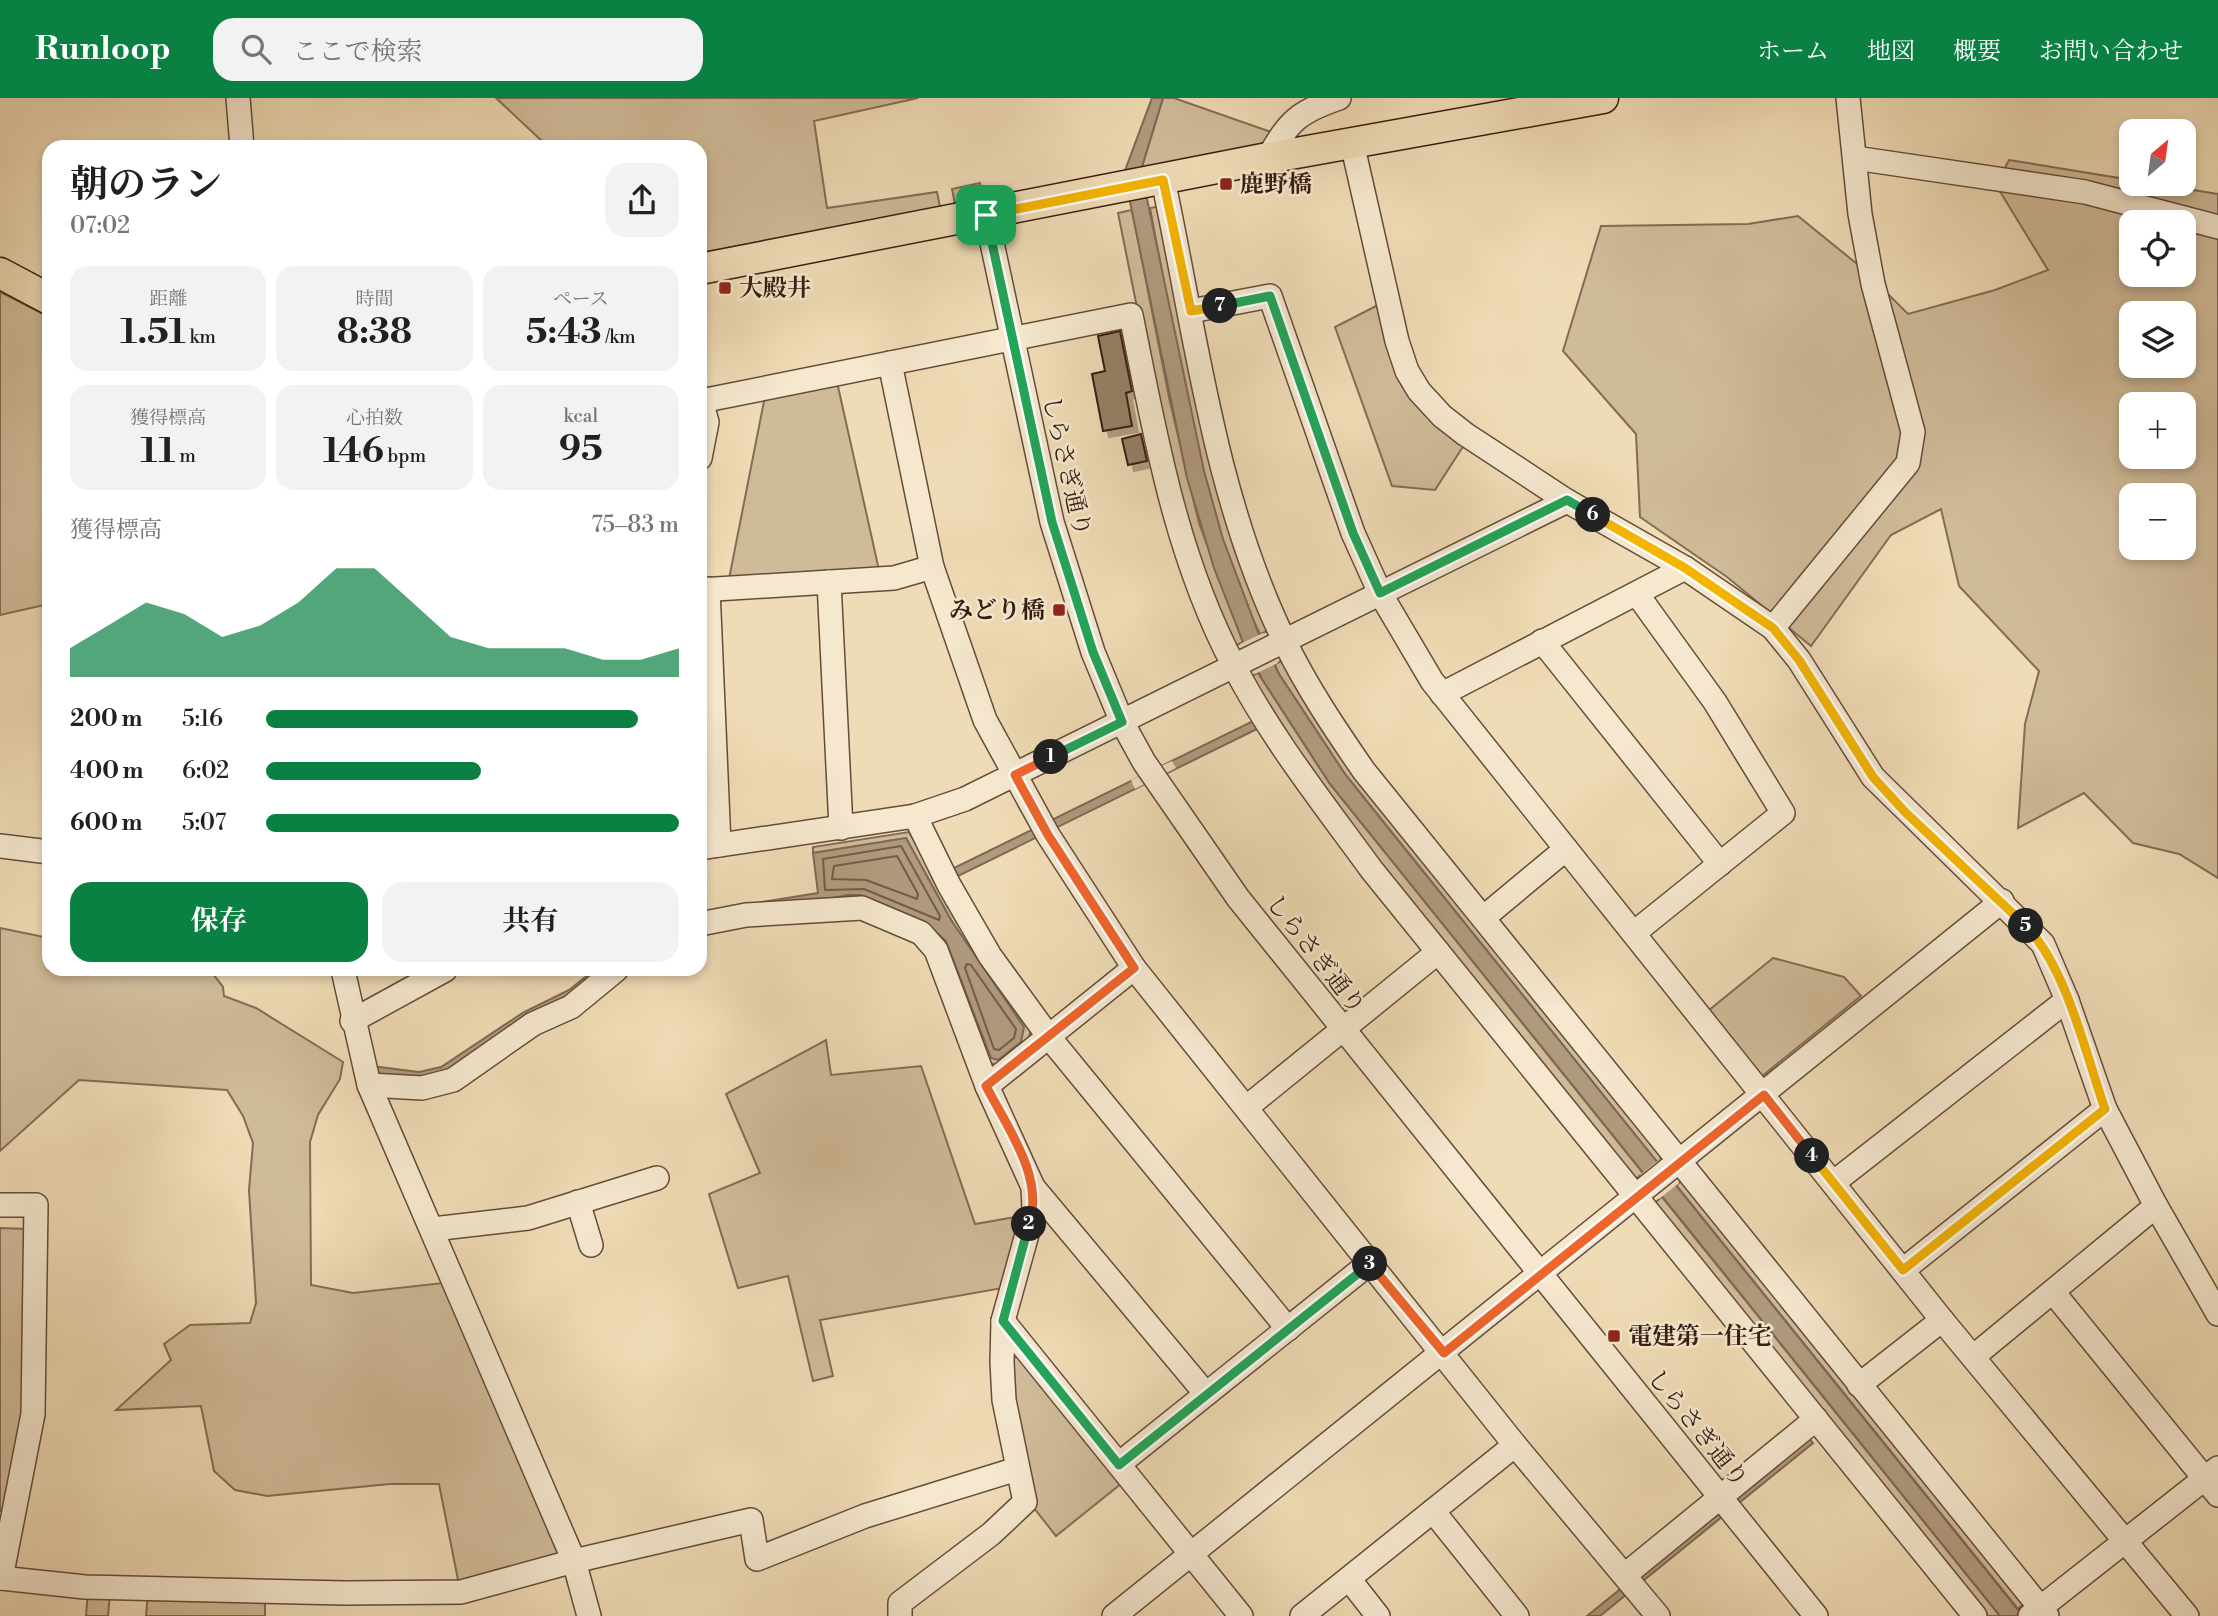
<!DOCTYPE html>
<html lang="ja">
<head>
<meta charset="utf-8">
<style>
  body { margin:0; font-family:"Libre Bodoni","Noto Serif JP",serif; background:#f2f2f2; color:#202124; height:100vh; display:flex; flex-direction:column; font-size:26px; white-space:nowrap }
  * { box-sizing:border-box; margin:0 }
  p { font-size:23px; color:#757577 }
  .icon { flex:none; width:38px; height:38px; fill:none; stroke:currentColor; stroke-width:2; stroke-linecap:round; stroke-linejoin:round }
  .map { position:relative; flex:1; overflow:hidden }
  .panel { position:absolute; left:42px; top:42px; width:665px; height:836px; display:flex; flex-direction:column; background:#fff; border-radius:21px; box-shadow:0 4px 10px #0003 }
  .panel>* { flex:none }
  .needle { width:46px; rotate:29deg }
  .fabs { position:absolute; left:2119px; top:21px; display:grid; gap:14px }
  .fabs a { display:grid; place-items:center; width:77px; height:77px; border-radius:14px; background:#fff; box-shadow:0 4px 10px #0003; font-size:35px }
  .pin { position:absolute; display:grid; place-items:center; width:60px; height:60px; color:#fff; margin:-30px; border-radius:14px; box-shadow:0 4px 10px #0006 }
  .km { position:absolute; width:35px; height:35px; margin:-18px; border-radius:50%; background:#222; color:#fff; font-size:19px; line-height:35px; text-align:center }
  .round { display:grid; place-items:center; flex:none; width:74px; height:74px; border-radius:21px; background:#f2f2f2 }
  .overview { display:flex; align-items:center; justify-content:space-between; height:119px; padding:0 28px }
  h1 { font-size:38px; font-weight:700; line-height:52px }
  .metrics { display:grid; grid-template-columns:repeat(3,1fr); gap:10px; height:119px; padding:7px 28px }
  .metrics div { display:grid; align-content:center; border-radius:18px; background:#f2f2f2; text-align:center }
  .metrics b { font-size:35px; font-weight:700 }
  .metrics small { font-size:19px; font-weight:400 }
  .metrics p { font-size:19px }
  .chart { height:196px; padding:14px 28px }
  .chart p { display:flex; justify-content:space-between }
  .chart svg { width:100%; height:126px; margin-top:7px; fill:#0b8043; opacity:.7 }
  .button { display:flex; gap:14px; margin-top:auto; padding:14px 28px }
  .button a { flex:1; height:80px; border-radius:21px; background:#0b8043; color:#fff; font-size:28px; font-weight:700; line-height:80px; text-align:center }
  .button a+a { background:#f2f2f2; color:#202124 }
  ul { padding:0 28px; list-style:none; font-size:23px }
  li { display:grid; grid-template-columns:112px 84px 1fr; align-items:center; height:52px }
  li i { height:18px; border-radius:9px; background:#0b8043 }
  header { display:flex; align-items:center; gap:42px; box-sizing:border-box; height:98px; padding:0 35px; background:#0b8043; color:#fff }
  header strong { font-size:33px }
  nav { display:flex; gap:38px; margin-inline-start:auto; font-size:24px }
  .search { width:490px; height:63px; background:#f2f2f2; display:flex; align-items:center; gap:18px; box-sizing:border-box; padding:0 24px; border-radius:21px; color:#757577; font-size:26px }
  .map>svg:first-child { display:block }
  .green { fill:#d0bb99; stroke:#836c56; stroke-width:2; fill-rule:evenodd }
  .water { fill:#b09a7e; stroke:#7f6853; stroke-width:2 }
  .pier { fill:#efdbb5 }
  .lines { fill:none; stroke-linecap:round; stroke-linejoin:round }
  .shore { stroke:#735c48; stroke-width:2 }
  .building { fill:#968067; stroke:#361d12; stroke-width:2; filter:url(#shadow) }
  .minor-casing { stroke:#644c3b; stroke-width:26 }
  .major-casing { stroke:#361d12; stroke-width:33 }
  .minor { stroke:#f5e8cf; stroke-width:23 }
  .major { stroke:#efdbb5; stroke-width:30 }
  .split-1-casing { stroke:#fff; stroke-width:14 }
  .split-2-casing { stroke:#fff; stroke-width:14 }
  .split-3-casing { stroke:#fff; stroke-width:14 }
  .split-4-casing { stroke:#fff; stroke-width:14 }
  .split-5-casing { stroke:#fff; stroke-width:14 }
  .split-6-casing { stroke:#fff; stroke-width:14 }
  .split-7-casing { stroke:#fff; stroke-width:14 }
  .split-8-casing { stroke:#fff; stroke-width:14 }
  .split-1 { stroke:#22a559; stroke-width:9 }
  .split-2 { stroke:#f0652b; stroke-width:9 }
  .split-3 { stroke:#22a559; stroke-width:9 }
  .split-4 { stroke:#f0652b; stroke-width:9 }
  .split-5 { stroke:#f5b400; stroke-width:9 }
  .split-6 { stroke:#f5b400; stroke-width:9 }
  .split-7 { stroke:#22a559; stroke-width:9 }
  .split-8 { stroke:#f5b400; stroke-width:9 }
  .poi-dot { fill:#8f2418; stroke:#f5e8cf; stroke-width:2.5 }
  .labels { text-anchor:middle; stroke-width:5; stroke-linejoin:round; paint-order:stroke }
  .poi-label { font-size:24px; font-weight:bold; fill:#361d12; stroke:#f5e8cf; text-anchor:start }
  .street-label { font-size:24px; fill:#361d12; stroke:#f5e8cf }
</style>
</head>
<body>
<header>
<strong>Runloop</strong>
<div class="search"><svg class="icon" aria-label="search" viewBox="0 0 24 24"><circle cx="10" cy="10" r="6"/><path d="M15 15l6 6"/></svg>ここで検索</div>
<nav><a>ホーム</a><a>地図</a><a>概要</a><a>お問い合わせ</a></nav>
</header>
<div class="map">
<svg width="2218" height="1518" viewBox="0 0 2218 1518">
  <defs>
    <filter id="shadow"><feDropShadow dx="6" dy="6" stdDeviation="0" flood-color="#0004"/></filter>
  </defs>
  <rect width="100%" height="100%" fill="#efdbb5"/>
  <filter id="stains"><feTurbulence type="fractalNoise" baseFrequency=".00286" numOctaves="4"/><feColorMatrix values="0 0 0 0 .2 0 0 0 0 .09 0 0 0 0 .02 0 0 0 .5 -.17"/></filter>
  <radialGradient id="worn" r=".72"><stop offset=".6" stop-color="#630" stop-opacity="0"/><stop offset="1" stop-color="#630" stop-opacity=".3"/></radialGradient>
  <!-- green -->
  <g class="green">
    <polygon points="496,0 918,0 814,23 827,110 937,94 940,109 700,155 700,49 575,49 544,45"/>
    <polygon points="1163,0 1174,0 1271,34 1260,50 1141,72"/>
    <path d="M2009,62L2131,82L2132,86H2156L2218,96V780L2179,756L2133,745L2084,695L2018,730L2025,626L2039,573L1959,488L1941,411L1891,437L1811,548L1727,479L1640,419L1636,336L1563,253L1601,128L1748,126L1798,118L1862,170L1908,216L1995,192L2048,172L1996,87ZM2132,124H2184V177H2132ZM2132,215H2184V268H2132ZM2132,306H2184V359H2132ZM2132,397H2184V450H2132Z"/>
    <polygon points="980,85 983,101 955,106 952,91"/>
    <path d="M1161,108L1272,531L1260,536C1198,414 1176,244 1150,110Z"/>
    <path d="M1132,112L1170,304L1199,425L1243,544L1233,549C1173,412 1148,262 1118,115Z"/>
    <polygon points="0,194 49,219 49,506 0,517"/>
    <polygon points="1378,207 1389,237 1466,344 1435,392 1392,388 1335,229"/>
    <polygon points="837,284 879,472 729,481 765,298"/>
    <polygon points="1286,561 1667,1056 1657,1064 1345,676 1279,576 1275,566"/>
    <polygon points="1258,575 1330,686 1643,1075 1632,1084 1346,727 1247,580"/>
    <polygon points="909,734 1031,930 1028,945 1000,968 986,964 923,829 790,809 847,797 861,797 925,824 946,843 973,912 985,876 951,822 906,740 813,755 813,749"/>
    <polygon points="0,830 49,840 49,872 210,872 223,889 224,898 256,910 343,964 340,981 318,1017 310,1044 311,1187 353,1195 443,1185 559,1453 556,1459 459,1487 439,1386 390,1386 267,1398 235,1392 214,1373 201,1308 116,1312 171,1262 164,1246 190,1227 250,1225 256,1205 249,1092 253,1045 243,1018 227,992 79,982 0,1053"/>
    <polygon points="1773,860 1844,879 1861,898 1761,979 1708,913"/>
    <polygon points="826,942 831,977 921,968 975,1126 1021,1118 1003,1190 820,1222 833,1278 813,1283 788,1178 738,1190 709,1096 760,1075 726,996"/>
    <polygon points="1686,1080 2026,1504 2018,1511 1676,1087"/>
    <polygon points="1662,1099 2000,1518 1983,1518 1651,1108"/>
    <polygon points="0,1130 27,1131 25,1306 8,1414 0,1413"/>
    <polygon points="1014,1259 1021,1260 1122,1385 1056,1438 1034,1410 1020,1350 1009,1262"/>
    <polygon points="88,1493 110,1495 108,1518 86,1518"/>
    <polygon points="148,1495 265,1499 265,1518 146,1518"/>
  </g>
  <!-- water -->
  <g class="water">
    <polygon points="1152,0 1163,0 1141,72 1204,373 1223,441 1258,534 1279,576 1345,676 1388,730 2023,1518 2000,1518 1330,686 1262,581 1243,544 1214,470 1187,380 1124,75"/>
    <polygon points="1255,622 1259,630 954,780 950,772"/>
    <polygon points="906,740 951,822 1024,929 1021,944 998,962 991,960 946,843 925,824 861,797 847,797 790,809 725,810 818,795 813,755"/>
    <polygon points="594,872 606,872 583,892 443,977 419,982 373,976 371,968 419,974 441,969 524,914 569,892"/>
    <polygon points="1808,1339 1813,1345 1627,1496 1600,1518 1587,1518"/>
  </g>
  <!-- pier -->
  <g class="pier">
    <polygon points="1263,535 1278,565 1255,576 1240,546"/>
    <polygon points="1172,663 1176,670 1135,691 1131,682"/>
    <polygon points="1660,1061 1679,1085 1659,1101 1640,1077"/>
  </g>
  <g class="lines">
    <!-- shore -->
    <g class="shore">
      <polygon points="901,748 940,818 939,822 864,791 825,792 823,761"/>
      <polygon points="897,758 918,796 917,801 866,782 832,781 834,768"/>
      <polygon points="967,866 971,867 1016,931 1014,940 999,952 994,951 965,870"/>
    </g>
  </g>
  <!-- building -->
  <g class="building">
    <polygon points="1120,233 1132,293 1126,295 1132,328 1103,333 1092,276 1105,273 1098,238"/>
    <polygon points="1141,336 1147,363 1128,367 1122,341"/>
  </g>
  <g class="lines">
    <defs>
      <g id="minor">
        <polyline points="238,0 242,49"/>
        <polyline points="1352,45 1397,243 1407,273 1419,293 1442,318 1465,336 1567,403 1685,470 1773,530 1799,562 1873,679 2043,846 2067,902 2105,1011 2156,1108 2218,1216"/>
        <path d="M1268,60C1289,23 1298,14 1339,0"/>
        <polyline points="1855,60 2085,94 2218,129"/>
        <path d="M1163,82C1196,236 1214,398 1284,542C1306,588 1335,631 1364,673L2047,1518"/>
        <polyline points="986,117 1052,424 1093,554 1122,624 1144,664 1238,800 1816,1518"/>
        <polyline points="1191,213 1270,198 1353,435 1380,495 1432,583 1942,1222 2187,1518"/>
        <polyline points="890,265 932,469 985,622 1048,737 1134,870 1515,1347 1658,1518"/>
        <polyline points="700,299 707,324 700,360"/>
        <path d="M701,303L1131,217C1155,337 1176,459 1234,568C1272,641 1323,705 1371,771L1975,1518"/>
        <polyline points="829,484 841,730"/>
        <polyline points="708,491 719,747"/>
        <polyline points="700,492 894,480 932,469"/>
        <polyline points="1773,530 1908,365 1913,334 1873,186 1860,116 1848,0"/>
        <polyline points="1542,543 1720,766"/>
        <polyline points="1442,596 1685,470"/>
        <polyline points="915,718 949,787 990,858 1049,939 1288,1231"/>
        <polyline points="0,748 49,754"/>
        <polyline points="700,750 915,718 965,701 1567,403"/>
        <polyline points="1483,820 1566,751"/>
        <polyline points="700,826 746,817 862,810 921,835 936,852 987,988 1033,1089 1034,1111 1003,1223 1002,1264 1004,1302 1025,1404 991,1436 900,1505 900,1518"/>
        <polyline points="1634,835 1783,715 1715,604 1637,496"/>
        <polyline points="343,872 369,987 574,1463 589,1518"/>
        <polyline points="352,923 445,872"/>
        <polyline points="369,987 422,990 453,982 533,926 571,909 616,872"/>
        <polyline points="987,988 1134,870"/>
        <polyline points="1247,1009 1438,854"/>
        <polyline points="1833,1085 2067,902"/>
        <polyline points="1033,1089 1206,1296"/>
        <polyline points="578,1104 591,1147"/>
        <polyline points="0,1107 36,1107 33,1316 1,1480"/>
        <polyline points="433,1131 528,1120 657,1080"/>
        <polyline points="1903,1172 2105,1011"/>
        <polyline points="2053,1194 2218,1397"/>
        <polyline points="1003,1223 1241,1518"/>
        <polyline points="1973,1259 2156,1108"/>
        <polyline points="1859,1287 1942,1222"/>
        <polyline points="1119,1366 1371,1164"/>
        <polyline points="1433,1413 1517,1518"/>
        <polyline points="1625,1477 1816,1321"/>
        <polyline points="0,1480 85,1489 345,1495 461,1494 574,1463 751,1422 757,1461 865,1418 1017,1371"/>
        <polyline points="1349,1481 1378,1518"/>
        <polyline points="1114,1518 2002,803"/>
        <polyline points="1302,1518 1515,1347"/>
        <polyline points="2030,1518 2218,1370"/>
      </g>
      <g id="major">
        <polyline points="700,171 1268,60 1603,0"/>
        <polyline points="0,175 49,201"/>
      </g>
    </defs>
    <!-- minor casing -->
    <use href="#minor" class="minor-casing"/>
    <!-- major casing -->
    <use href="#major" class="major-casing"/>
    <!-- minor -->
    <use href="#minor" class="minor"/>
    <!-- major -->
    <use href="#major" class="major"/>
  </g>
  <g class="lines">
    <defs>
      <polyline id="split-1" points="986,117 1052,424 1093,554 1122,624 1051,659"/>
      <path id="split-2" d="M1029,1126C1045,1080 1007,1029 986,988L1134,870L1048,737L1015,677L1051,659"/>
      <polyline id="split-3" points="1029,1126 1003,1223 1119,1367 1370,1166"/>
      <polyline id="split-4" points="1370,1166 1444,1255 1764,997 1812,1058"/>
      <path id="split-5" d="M1812,1058L1903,1172L2105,1011C2085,954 2067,871 2026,828"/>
      <polyline id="split-6" points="1593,417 1685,470 1773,530 1799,562 1873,679 1905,714 2026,828"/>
      <polyline id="split-7" points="1220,208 1270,198 1353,435 1380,495 1567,402 1593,417"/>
      <polyline id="split-8" points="986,117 1163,82 1191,213 1220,208"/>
    </defs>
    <!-- split-1 casing -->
    <use href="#split-1" class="split-1-casing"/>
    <!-- split-2 casing -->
    <use href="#split-2" class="split-2-casing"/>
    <!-- split-3 casing -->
    <use href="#split-3" class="split-3-casing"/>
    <!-- split-4 casing -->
    <use href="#split-4" class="split-4-casing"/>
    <!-- split-5 casing -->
    <use href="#split-5" class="split-5-casing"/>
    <!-- split-6 casing -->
    <use href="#split-6" class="split-6-casing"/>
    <!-- split-7 casing -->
    <use href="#split-7" class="split-7-casing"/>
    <!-- split-8 casing -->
    <use href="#split-8" class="split-8-casing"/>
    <!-- split-1 -->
    <use href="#split-1" class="split-1"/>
    <!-- split-2 -->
    <use href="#split-2" class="split-2"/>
    <!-- split-3 -->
    <use href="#split-3" class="split-3"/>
    <!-- split-4 -->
    <use href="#split-4" class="split-4"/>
    <!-- split-5 -->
    <use href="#split-5" class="split-5"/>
    <!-- split-6 -->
    <use href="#split-6" class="split-6"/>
    <!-- split-7 -->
    <use href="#split-7" class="split-7"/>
    <!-- split-8 -->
    <use href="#split-8" class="split-8"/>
  </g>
  <!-- markers -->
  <g class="poi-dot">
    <rect x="1219" y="79" width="14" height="14" rx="3.5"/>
    <rect x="718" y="183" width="14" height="14" rx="3.5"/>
    <rect x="1052" y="505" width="14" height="14" rx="3.5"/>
    <rect x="1607" y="1231" width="14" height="14" rx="3.5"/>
  </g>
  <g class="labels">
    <!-- poi labels -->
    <g class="poi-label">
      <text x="1240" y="94">鹿野橋</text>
      <text x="739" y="198">大殿井</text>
      <text x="1045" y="520" text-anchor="end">みどり橋</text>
      <text x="1628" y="1246">電建第一住宅</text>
    </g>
    <!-- street labels -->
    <g class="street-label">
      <text transform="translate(1067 368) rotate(77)" y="8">しらさぎ通り</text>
      <text transform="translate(1316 856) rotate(52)" y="8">しらさぎ通り</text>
      <text transform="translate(1698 1330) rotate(51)" y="8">しらさぎ通り</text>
    </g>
  </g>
  <rect width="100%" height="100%" filter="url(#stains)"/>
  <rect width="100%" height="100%" fill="url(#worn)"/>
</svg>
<div class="fabs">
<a><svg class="needle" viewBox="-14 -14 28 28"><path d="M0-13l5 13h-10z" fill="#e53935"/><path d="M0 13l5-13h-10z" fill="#757577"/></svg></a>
<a><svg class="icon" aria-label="locate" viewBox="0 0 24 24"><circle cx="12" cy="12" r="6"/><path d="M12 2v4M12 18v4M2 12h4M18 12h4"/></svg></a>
<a><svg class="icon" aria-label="layers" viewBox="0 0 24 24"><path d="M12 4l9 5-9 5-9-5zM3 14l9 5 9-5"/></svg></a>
<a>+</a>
<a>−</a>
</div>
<div class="pin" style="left:986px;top:117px;background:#1e9e55"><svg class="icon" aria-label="arrive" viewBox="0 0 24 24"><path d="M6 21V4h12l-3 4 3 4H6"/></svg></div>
<b class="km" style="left:1051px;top:659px">1</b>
<b class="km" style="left:1029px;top:1126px">2</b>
<b class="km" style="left:1370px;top:1166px">3</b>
<b class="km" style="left:1812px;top:1058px">4</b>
<b class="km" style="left:2026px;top:828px">5</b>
<b class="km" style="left:1593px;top:417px">6</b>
<b class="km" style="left:1220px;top:208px">7</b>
<section class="panel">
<div class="overview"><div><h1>朝のラン</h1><p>07:02</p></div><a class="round"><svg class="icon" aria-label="share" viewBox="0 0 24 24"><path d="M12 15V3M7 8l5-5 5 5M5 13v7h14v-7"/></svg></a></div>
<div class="metrics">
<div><p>距離</p><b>1.51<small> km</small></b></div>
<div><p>時間</p><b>8:38</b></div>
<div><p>ペース</p><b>5:43<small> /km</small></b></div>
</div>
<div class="metrics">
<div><p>獲得標高</p><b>11<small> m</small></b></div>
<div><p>心拍数</p><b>146<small> bpm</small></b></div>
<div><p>kcal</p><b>95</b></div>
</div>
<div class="chart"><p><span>獲得標高</span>75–83 m</p>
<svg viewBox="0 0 160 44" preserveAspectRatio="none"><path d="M0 44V34L10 26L20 18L30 22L40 30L50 26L60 18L70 6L80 6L90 18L100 30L110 34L120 34L130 34L140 38L150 38L160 34V44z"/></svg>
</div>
<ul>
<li><b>200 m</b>5:16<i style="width:90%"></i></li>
<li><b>400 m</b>6:02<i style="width:52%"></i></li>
<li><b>600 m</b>5:07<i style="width:100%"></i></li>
</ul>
<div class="button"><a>保存</a><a>共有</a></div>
</section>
</div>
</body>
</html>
